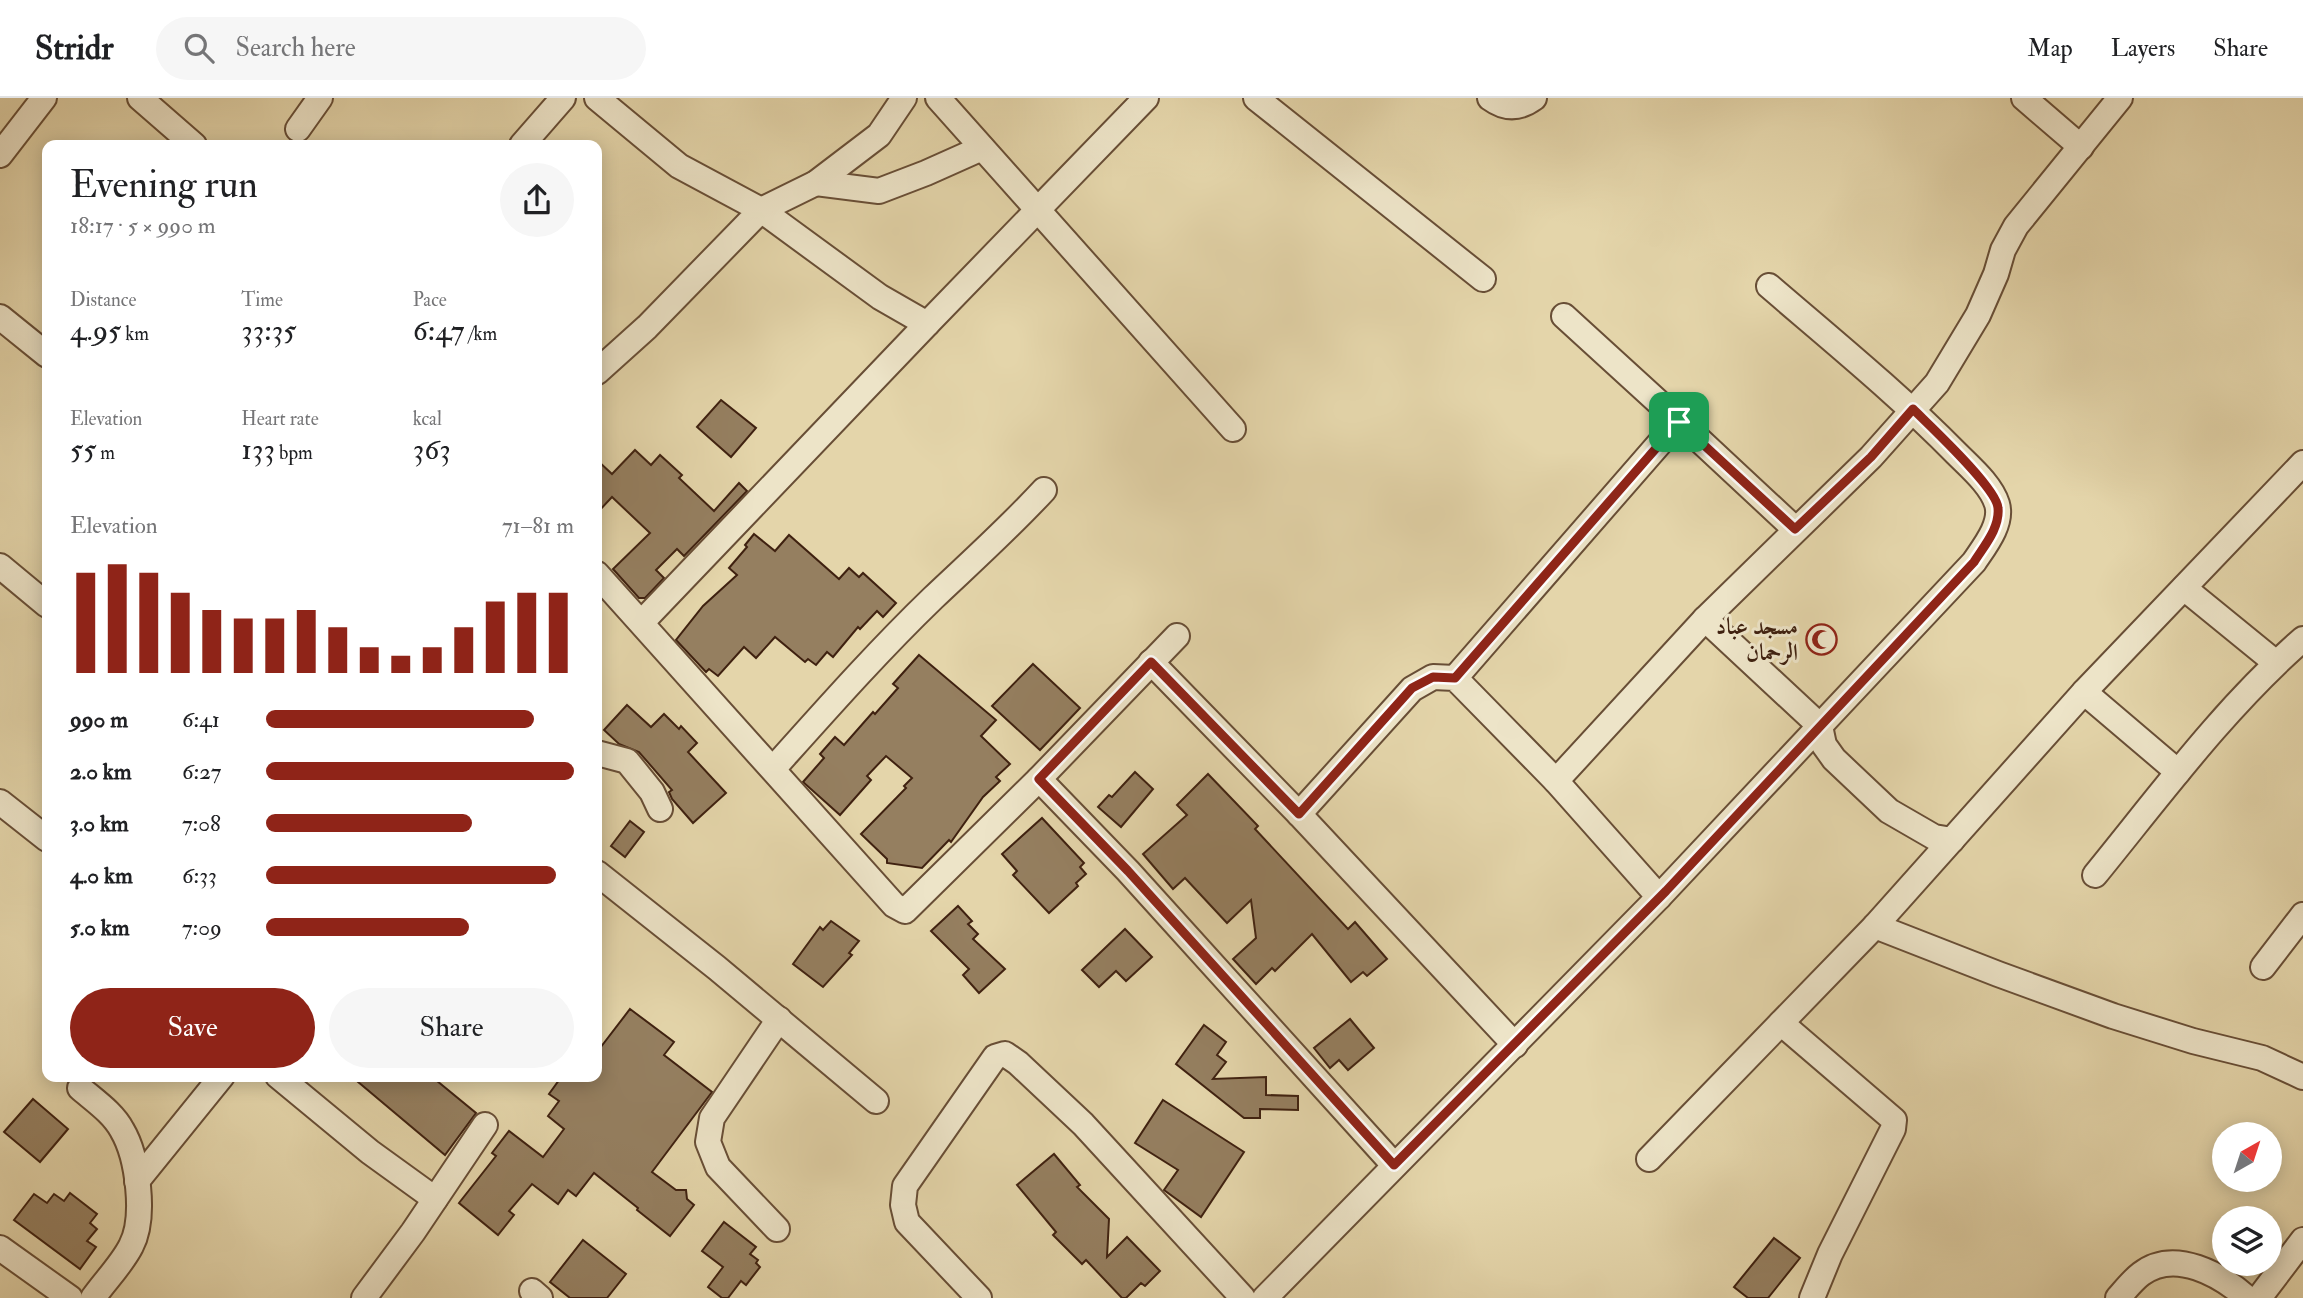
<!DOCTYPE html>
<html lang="en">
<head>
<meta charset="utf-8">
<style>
  body { margin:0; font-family:"IM FELL Double Pica",Amiri,serif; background:#f6f6f6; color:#202124; height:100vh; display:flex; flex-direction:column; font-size:26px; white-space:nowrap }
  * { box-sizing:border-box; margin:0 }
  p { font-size:23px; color:#757577 }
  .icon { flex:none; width:38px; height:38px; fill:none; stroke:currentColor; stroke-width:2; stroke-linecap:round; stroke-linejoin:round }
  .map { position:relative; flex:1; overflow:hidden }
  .panel { position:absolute; left:42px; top:42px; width:560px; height:942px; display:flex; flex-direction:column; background:#fff; border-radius:14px; box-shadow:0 4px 18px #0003 }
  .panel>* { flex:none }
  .needle { width:46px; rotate:39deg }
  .tools { position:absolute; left:2212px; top:1024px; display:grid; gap:14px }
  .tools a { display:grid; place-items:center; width:70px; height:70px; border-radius:50%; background:#fff; box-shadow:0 4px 18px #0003; font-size:35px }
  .pin { position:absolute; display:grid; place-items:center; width:60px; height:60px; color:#fff; margin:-30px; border-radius:14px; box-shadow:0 4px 10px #0006 }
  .round { display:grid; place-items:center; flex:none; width:74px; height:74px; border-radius:37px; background:#f6f6f6 }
  .headline { display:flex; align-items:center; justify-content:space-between; height:119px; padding:0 28px }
  h1 { font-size:38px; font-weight:600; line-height:52px }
  .metrics { display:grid; grid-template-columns:repeat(3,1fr); gap:10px; height:119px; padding:7px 28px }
  .metrics div { display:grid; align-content:center }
  .metrics b { font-size:30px; font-weight:600 }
  .metrics small { font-size:19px; font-weight:400 }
  .metrics p { font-size:19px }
  .chart { height:196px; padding:14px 28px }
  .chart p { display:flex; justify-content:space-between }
  .chart svg { width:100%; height:126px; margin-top:7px; stroke:#8f2418; stroke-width:6 }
  .button { display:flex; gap:14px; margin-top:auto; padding:14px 28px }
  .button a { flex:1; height:80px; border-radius:42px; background:#8f2418; color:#fff; font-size:28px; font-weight:600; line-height:80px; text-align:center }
  .button a+a { background:#f6f6f6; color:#202124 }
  ul { padding:0 28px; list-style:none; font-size:23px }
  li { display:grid; grid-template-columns:112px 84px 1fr; align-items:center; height:52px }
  li i { height:18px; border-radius:9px; background:#8f2418 }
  header { display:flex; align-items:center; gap:42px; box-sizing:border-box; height:98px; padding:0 35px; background:#fff; border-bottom:2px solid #e0e0e0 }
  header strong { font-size:33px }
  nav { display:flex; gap:38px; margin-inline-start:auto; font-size:24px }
  .search { width:490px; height:63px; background:#f6f6f6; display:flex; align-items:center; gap:18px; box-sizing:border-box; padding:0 24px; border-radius:38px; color:#757577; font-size:26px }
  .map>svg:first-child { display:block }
  .building { fill:#957f60; stroke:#3f2110; stroke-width:2 }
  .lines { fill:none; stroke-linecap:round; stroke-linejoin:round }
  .minor-casing { stroke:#684e36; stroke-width:28 }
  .minor { stroke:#ede4c8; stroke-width:24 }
  .route-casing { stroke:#fff; stroke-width:14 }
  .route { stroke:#8f2418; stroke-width:9 }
  .labels { text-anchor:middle; stroke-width:6; stroke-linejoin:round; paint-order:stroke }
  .poi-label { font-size:23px; font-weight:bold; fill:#3f2110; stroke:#ede4c8; text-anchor:end }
</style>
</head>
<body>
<header>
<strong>Stridr</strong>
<div class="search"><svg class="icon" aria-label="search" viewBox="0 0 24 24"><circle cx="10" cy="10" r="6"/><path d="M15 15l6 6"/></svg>Search here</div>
<nav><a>Map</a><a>Layers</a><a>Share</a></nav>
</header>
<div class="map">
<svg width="2303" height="1200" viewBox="0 0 2303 1200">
  <rect width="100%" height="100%" fill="#e4d5aa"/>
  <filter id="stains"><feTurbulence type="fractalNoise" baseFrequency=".00286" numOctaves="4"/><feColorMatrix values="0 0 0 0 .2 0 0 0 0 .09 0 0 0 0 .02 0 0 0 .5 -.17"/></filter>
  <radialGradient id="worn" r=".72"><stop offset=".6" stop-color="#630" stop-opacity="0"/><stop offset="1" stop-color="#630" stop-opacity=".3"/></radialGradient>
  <!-- building -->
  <g class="building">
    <polygon points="721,302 756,330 731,359 697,329"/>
    <polygon points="635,352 651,367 660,357 682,377 679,380 714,413 739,385 747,393 684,458 677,451 656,472 664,480 645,500 639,500 613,471 650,435 612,399 597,415 597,362 612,376"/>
    <polygon points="754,436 775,453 789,437 839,481 849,470 859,479 863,475 896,505 883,519 877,513 860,531 858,529 833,559 827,554 816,567 808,561 805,564 775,539 756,560 744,549 718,578 709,571 706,574 676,542 703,508 737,477 729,470 747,449 745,447"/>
    <polygon points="919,557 996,622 981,638 1010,666 996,679 1000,683 983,699 951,744 949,742 922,770 887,765 887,761 861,736 906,690 904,688 912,680 886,658 867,678 871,682 840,717 803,684 824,660 820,656 835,639 844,647 873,614 875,616 898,590 893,586"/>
    <polygon points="1033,566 1080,610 1040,652 992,608"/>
    <polygon points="627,607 651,629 664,616 679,631 681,628 697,645 688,654 726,695 693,725 672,701 669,694 672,692 639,654 619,646 604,632"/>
    <polygon points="1135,674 1153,691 1121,729 1098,709 1109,697 1112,699"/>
    <polygon points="1208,676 1258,728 1255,731 1348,831 1355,824 1387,861 1367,878 1363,874 1351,884 1312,836 1275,873 1272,870 1256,886 1233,861 1256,840 1251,802 1227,825 1185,780 1173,791 1143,756 1187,717 1177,707"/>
    <polygon points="1042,720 1084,765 1080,769 1086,776 1076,785 1078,788 1049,815 1013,777 1017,773 1002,756"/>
    <polygon points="630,723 644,734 625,759 611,748"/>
    <polygon points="958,808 972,823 968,826 978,836 973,841 1005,871 979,895 963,877 969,871 931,833"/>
    <polygon points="831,823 859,843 849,855 852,857 823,889 793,866 820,829 823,832"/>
    <polygon points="1125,831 1152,859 1126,883 1116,873 1099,889 1082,872"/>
    <polygon points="630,911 674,944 664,957 712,994 652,1074 676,1092 686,1092 687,1101 694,1107 670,1138 637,1112 638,1110 594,1075 576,1098 568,1092 558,1106 532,1086 509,1113 514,1117 498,1137 459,1105 496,1058 492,1055 509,1033 543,1059 564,1031 548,1018 559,1003 549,996 562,978 597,978 597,954"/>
    <polygon points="1350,921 1374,950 1348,972 1339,962 1330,970 1314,950"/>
    <polygon points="1204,927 1226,944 1217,957 1226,964 1213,981 1266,979 1266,997 1298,998 1298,1012 1260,1011 1260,1020 1244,1020 1176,966"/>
    <polygon points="351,978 431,978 476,1015 445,1057"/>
    <polygon points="33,1001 68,1031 40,1064 4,1034"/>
    <polygon points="1163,1002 1244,1054 1201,1119 1164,1092 1178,1072 1135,1045"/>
    <polygon points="1054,1056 1080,1087 1077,1089 1109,1121 1107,1159 1127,1139 1160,1173 1145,1188 1141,1185 1126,1200 1122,1200 1086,1162 1082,1166 1053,1137 1056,1134 1017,1087"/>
    <polygon points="70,1095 97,1116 90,1125 97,1131 87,1143 96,1149 80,1171 14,1122 34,1096 47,1105 54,1096 64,1103"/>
    <polygon points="724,1124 756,1149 750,1156 758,1162 756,1165 760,1169 746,1187 741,1183 728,1200 722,1200 708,1189 723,1169 702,1153"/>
    <polygon points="1774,1140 1800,1160 1768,1200 1748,1200 1734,1189"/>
    <polygon points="583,1142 626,1176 607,1200 570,1200 550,1184"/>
  </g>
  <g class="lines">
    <defs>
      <g id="minor">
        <polyline points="140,0 194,47"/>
        <polyline points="904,0 879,37 816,85 761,112 880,199 927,226 1146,0"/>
        <polyline points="938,0 1233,331"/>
        <polyline points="1256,0 1483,181"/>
        <path d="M1490,0C1505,11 1519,11 1534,0"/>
        <polyline points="2024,0 2081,49"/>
        <polyline points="298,31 320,0"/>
        <polyline points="522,47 563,0"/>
        <polyline points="0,57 44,0"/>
        <polyline points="816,85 879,93 926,75 982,50"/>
        <polyline points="0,219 47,257"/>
        <polyline points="597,274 647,229 761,112 679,68 597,0"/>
        <polyline points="1679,323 1795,431"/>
        <polyline points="0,468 47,507"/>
        <polyline points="597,476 894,807 905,813 1039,681 1177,538"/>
        <polyline points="2184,490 2276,565"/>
        <polyline points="1705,521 1820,628 1824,647 1834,661 1889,713 1934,739 1952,742"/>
        <polyline points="642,524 927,226"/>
        <polyline points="1151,564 1299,716 1515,947"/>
        <polyline points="1455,580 1679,323 1564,218"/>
        <polyline points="2084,594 2178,674"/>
        <polyline points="597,655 627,663 652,694 660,711"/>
        <path d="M773,671C825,613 877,554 933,500C971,464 1009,430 1044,392"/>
        <polyline points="1039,681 1128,773 1394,1067"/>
        <polyline points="1556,683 1705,521 1871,359 1937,285 1978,217 1996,176 2003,152 2016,128 2120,0"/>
        <polyline points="0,704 47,741"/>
        <polyline points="597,775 717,870 876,1003"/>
        <path d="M2095,777C2161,696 2224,610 2303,541"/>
        <path d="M1659,799L1974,464C1984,449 2003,426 1997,406C1991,387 1971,370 1957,356C1898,296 1833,243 1769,188"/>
        <polyline points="1875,828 1998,876 2113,918 2193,943 2262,960 2303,979"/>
        <polyline points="2263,869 2303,817"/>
        <polyline points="1781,925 1894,1022 1893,1031 1830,1156 1812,1200"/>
        <polyline points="278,978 370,1054 435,1101"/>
        <path d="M80,990C95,1003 113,1015 122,1032C138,1059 146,1120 131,1148C122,1166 105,1183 93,1200"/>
        <polyline points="1649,1061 1875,828 2084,594 2303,365"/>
        <polyline points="137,1083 222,978"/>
        <polyline points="777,1131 718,1069 708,1044 712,1020 779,921"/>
        <polyline points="0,1150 70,1200"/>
        <polyline points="532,1193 540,1200"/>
        <polyline points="364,1200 413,1134 485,1027"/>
        <polyline points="979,1200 907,1124 903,1107 905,1088 995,959 1005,956 1018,965 1083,1026 1243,1200"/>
        <polyline points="1265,1200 1659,799 1556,683 1455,580 1433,579 1412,591 1299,716"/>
        <path d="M2118,1200C2125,1192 2133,1182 2141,1176C2175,1150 2221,1177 2247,1200"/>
        <polyline points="2259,1200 2303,1142"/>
      </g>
    </defs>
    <!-- minor casing -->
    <use href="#minor" class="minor-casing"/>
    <!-- minor -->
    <use href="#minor" class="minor"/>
  </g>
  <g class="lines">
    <defs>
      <path id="route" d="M1913,311C1930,328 1997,390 1998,410C2000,430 1984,448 1974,464L1666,793L1394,1067L1128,773L1039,681L1151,564L1299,716L1412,590L1433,579L1455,580L1679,324L1795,431L1871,359Z"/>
    </defs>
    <!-- route casing -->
    <use href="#route" class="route-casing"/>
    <!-- route -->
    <use href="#route" class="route"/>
  </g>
  <!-- icons -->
  <defs>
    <symbol id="mosque-ring" viewBox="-11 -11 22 22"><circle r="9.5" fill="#ede4c8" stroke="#8f2418" stroke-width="1.5"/><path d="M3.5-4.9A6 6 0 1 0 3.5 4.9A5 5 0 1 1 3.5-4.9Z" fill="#8f2418"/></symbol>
  </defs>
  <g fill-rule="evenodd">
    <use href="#mosque-ring" x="1804" y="524" width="35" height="35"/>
  </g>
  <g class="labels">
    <!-- poi labels -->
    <g class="poi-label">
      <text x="1798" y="536">مسجد عباد<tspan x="1798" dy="26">الرحمان</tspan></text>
    </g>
  </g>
  <rect width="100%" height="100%" filter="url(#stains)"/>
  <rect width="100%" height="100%" fill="url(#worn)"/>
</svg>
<div class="tools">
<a><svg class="needle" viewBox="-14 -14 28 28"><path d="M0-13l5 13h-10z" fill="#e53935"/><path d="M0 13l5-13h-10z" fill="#757577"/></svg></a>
<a><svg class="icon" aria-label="layers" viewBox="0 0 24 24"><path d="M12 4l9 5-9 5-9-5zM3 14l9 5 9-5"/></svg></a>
</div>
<div class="pin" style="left:1679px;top:324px;background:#1e9e55"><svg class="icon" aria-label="arrive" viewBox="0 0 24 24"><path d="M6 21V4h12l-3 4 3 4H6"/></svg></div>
<section class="panel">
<div class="headline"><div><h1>Evening run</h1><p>18:17 · 5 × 990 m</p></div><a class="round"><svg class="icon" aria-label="share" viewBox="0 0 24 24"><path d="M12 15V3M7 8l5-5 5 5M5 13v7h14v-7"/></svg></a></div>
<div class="metrics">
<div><p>Distance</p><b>4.95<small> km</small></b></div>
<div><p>Time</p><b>33:35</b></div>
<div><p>Pace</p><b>6:47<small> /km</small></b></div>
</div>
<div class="metrics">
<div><p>Elevation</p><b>55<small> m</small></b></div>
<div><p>Heart rate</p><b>133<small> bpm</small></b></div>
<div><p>kcal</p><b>363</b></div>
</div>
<div class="chart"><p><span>Elevation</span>71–81 m</p>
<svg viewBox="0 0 160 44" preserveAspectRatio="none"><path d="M5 44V9M15 44V6M25 44V9M35 44V16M45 44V22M55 44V25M65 44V25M75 44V22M85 44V28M95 44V35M105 44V38M115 44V35M125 44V28M135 44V19M145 44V16M155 44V16"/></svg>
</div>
<ul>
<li><b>990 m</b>6:41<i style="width:87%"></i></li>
<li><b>2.0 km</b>6:27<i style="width:100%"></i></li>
<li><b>3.0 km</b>7:08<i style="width:67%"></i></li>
<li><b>4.0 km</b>6:33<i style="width:94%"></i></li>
<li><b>5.0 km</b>7:09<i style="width:66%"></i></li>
</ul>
<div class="button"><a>Save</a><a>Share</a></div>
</section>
</div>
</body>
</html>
